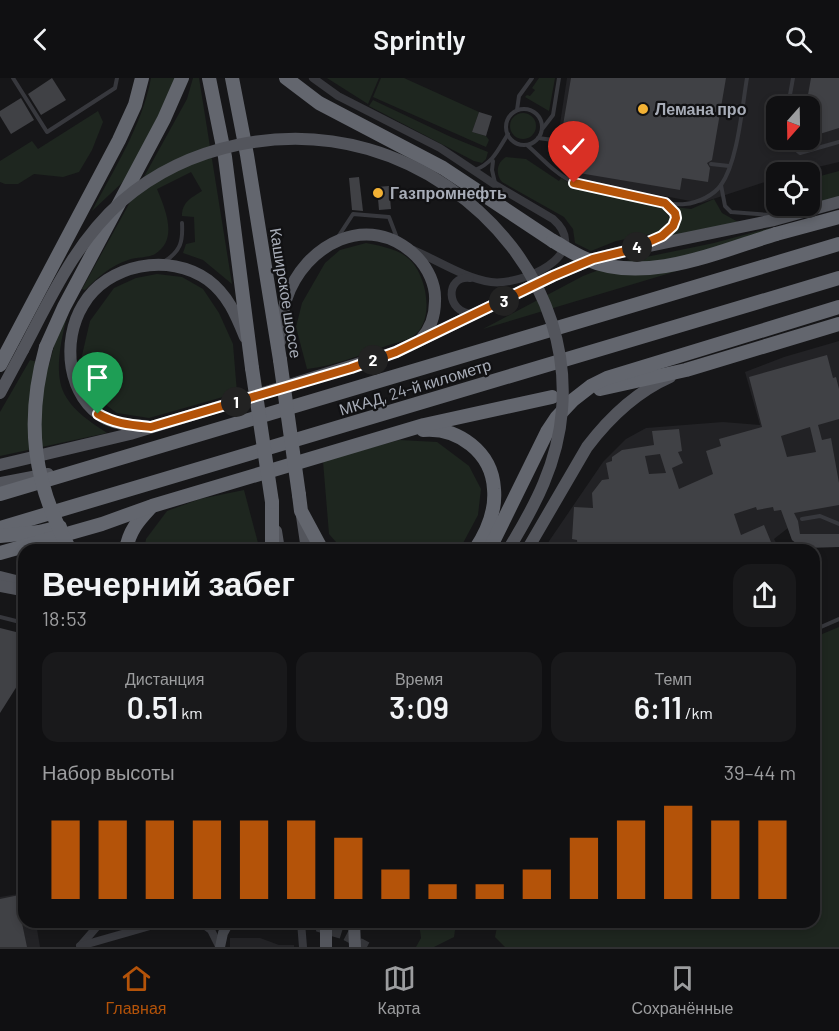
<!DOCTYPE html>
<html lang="ru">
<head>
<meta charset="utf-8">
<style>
  body { margin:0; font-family:Barlow,sans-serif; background:#19191b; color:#f1f3f6; height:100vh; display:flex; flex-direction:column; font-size:22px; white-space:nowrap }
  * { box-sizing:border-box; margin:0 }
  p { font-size:20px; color:#9c9d9f }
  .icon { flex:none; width:33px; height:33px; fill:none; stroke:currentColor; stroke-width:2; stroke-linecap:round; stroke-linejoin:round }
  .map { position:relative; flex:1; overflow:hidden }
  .drawer { position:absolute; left:18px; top:466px; width:802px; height:384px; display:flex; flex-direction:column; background:#101012; border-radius:18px; box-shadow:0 3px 9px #0003,0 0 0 2px #303032 }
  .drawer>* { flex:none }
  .needle { width:39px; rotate:200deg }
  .controls { position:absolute; left:766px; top:18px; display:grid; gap:12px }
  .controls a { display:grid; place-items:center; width:54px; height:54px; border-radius:12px; background:#101012; box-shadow:0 3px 9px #0003,0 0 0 2px #303032; font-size:30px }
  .pin { position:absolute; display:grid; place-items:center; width:51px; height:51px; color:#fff; margin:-62px -26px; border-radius:50% 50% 50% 0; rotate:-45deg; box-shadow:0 0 6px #0007 }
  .pin .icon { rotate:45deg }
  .km { position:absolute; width:30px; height:30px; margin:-15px; border-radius:50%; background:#222; color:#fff; font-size:16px; line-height:30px; text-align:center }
  .round { display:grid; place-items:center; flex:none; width:63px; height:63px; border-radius:18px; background:#19191b }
  .headline { display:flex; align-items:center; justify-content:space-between; height:102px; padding:0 24px }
  h1 { font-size:33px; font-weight:600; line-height:45px }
  .metrics { display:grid; grid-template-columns:repeat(3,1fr); gap:9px; height:102px; padding:6px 24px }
  .metrics div { display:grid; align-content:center; border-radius:15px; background:#19191b; text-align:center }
  .metrics b { font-size:30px; font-weight:600 }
  .metrics small { font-size:16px; font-weight:400 }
  .metrics p { font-size:16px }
  .chart { height:168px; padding:12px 24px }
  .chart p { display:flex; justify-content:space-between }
  .chart svg { width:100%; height:108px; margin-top:6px; stroke:#b45309; stroke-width:6 }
  header { display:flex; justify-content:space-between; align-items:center; height:78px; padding:0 24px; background:#101012; font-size:27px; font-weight:600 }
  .dock { display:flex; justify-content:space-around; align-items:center; height:84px; border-top:2px solid #303032; background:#101012; font-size:16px; color:#9c9d9f }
  .dock a { display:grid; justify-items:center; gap:3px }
  .dock .on { color:#b45309 }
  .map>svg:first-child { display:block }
  .built { fill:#222225; fill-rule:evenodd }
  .green { fill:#1e261f }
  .building { fill:#404145; fill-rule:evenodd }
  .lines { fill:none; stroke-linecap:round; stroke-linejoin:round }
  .secondary-tunnel { stroke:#333438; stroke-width:10; stroke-dasharray:10 5; stroke-linecap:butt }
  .lane { stroke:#37383d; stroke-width:4 }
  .street { stroke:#37383d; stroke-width:8 }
  .secondary { stroke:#45474d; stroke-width:10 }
  .primary { stroke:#53555c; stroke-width:12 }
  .highway { stroke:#63666e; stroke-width:14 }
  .primary-bridge { stroke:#53555c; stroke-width:12 }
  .highway-bridge { stroke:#63666e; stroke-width:14 }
  .route-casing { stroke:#fff; stroke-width:12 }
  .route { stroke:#b45309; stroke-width:8 }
  .poi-dot { fill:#f2b134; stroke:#111113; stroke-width:2 }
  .labels { text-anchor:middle; stroke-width:4.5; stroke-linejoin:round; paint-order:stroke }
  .poi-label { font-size:16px; font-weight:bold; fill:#a8adb8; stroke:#111113; text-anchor:start }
  .street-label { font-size:16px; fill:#a8adb8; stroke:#111113 }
</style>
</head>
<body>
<header><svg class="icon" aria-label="back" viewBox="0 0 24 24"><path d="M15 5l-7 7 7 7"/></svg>Sprintly<svg class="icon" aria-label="search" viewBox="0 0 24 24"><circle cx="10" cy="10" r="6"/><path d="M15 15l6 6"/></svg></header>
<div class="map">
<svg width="839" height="869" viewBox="0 0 839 869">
  <rect width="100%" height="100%" fill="#161618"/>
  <!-- built -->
  <g class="built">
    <path d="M567,0H839V84L797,94H777V100L701,125L574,101L554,85ZM777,28H810V62H777Z"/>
    <polygon points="839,263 839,469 802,470 792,462 788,450 774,461 780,472 543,472 603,384 626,361 646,350 723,344 760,347 745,294 784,279"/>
    <polygon points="24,815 24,844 36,845 40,869 0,869 0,819"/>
    <polygon points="230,860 260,860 279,867 294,867 294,869 230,869"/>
  </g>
  <!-- green -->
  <g class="green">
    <path d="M151,0H175L171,13L125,102L92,133C114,91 142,48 151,0Z"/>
    <path d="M193,0H199L232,206L203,182L183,175L186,166L195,164L194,139L182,138C182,124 191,120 202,113L191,94L157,111C165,131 179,161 155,176C148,180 136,179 128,182C110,188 98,199 85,212L82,211L187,21Z"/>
    <polygon points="327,0 379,0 368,26"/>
    <polygon points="381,0 404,0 479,34 472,54 486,58 489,62 486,69 373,19"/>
    <polygon points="539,0 555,0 549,33 525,19 527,17 530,18 535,12 532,10"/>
    <polygon points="373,22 451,59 488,74 486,81 482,85 474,83 369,28"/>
    <polygon points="98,33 103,44 92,72 79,94 63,99 34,96 18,106 5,106 0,104 0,83 32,63 38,71"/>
    <circle cx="523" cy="48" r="13"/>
    <path d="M506,79L526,81L559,103L561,100C591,118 628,121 661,128L670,140L669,147L656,155L616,163L591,173L575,165L573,151L564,139L502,104C495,96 497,84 506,79Z"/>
    <polygon points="839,93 839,118 822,123 813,100"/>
    <path d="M714,121L722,135L738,144L670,158C679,148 684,141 675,129L691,131Z"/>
    <polygon points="770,150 774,164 483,251 583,198 617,185 714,165"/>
    <path d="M366,165C381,168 398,171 409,181C427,197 436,244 412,259C405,263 394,265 386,268C360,277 334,288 307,291L296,249L302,225L325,185L340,172Z"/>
    <polygon points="157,196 182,199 203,211 219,235 233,266 237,315 149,340 117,335 94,318 80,286 90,243 114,210 136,200"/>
    <path d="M68,235C62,257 54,291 63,313C71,332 92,345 107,355L0,378V334L30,282L49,287L56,261Z"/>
    <polygon points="399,362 437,364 469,388 481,411 478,437 462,467 457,472 343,472 329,456 323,383"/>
    <polygon points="244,412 258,465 257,472 144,472 146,461 167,433 200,421"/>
    <polygon points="839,549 839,869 505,869 495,859 498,844 814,844 814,610 817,610 815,609 815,559"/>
    <polygon points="419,845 456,845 454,859 434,869 416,869 421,860"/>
  </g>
  <!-- building -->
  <g class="building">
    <polygon points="52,0 66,22 41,37 28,16"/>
    <polygon points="571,0 726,0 712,82 707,85 710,90 708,104 682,100 680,112 579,95 581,84 557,80 560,67 565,64 565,61 561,59"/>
    <polygon points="811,0 839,0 839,50 810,59 810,28 806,28"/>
    <polygon points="21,20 34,42 11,56 0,38 0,33"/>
    <polygon points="479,34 492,38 486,58 472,54"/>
    <polygon points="359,99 363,133 352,132 349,100"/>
    <polygon points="389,108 391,131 379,132 377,109"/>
    <path d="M827,277L833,300L836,299L839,311V341L818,347L822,362L831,360L839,405V427L794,435L798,443L800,456H839V469L802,470L792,462L781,432L774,433L773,429L757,432L756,429L734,436L741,457L764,447L771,464L750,472H578L577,462L572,461L574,429L593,430L592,415L602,402L609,401L606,385L612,383V379L622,372L654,367L652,353L679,351L682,373L678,374L683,385L672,390L679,411L713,396L706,373L721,368L719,361L762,349L749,299ZM810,349L816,374L787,379L781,358ZM660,376L666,395L649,396L645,378Z"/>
    <polygon points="0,550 24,556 24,597 0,635"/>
    <polygon points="24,816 24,825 18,826 27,869 0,869 0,821"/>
  </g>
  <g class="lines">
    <!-- secondary-tunnel -->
    <polyline class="secondary-tunnel" points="303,844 345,857 367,869"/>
    <!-- lane -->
    <g class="lane">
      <polyline points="13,0 47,54 115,10 117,0"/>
      <polyline points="788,28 793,0"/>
      <circle cx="524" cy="49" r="18"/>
      <polyline points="517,32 519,18 532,0"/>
      <polyline points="543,50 553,37 559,0"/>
      <polyline points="538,60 561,63"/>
      <polyline points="784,62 800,75 839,64"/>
      <path d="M527,67C541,79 555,96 573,104C591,113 666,128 685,126C698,125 714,117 721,107C738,83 742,29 747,0"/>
      <polyline points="493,83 492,92 495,105"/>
      <polyline points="711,86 729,88"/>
      <path d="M475,92C493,85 498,72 508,56"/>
      <polyline points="721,107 725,128 731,134 770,137"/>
      <polyline points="338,159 353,136 389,139 397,160"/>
      <path d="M650,163C662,157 679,151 675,135L665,126"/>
      <path d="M165,183C181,173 183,163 182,145"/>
      <polyline points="802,441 820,438 839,446"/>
      <polyline points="0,539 24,545"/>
      <polyline points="814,552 839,541"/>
    </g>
    <!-- street -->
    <g class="street">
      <path d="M313,0L338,18L440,70L497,108L553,141C594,177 521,208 491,204C466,201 437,182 413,172"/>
      <path d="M470,200C445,197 445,235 473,236"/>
      <polyline points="200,844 211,852 219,868"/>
      <polyline points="301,844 303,869"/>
      <polyline points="81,867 101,844"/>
      <polyline points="80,868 164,844"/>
    </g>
    <!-- secondary -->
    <polyline class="secondary" points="220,869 223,855 229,844"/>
    <!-- primary -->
    <g class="primary">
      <path d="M280,263C281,250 282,235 286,222C304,166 369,132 416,178C428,190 436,207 435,223C435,238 431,250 421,261"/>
      <polyline points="0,315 23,272"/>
      <path d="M147,348C133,348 119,347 106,341C67,320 61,263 83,227C107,186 169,174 208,202C228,217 236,237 245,259"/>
      <polyline points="0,387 130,356 396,274 553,198 593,181 629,172 774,142 839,124"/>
      <polyline points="0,405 48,396"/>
      <polyline points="302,438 307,472"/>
      <polyline points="276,453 279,472"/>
      <path d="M527,472L587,369C609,340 636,314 670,299"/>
      <polyline points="0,499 24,505"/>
      <polyline points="0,508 22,512"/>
      <polyline points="326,844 326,869"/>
      <polyline points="354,844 355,869"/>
    </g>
    <!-- highway -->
    <g class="highway">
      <polyline points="209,0 225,79 252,290"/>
      <polyline points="232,0 247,77 280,282"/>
      <polyline points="286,0 319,25 443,90 553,163"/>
      <polyline points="776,156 839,139"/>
      <polyline points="46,269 64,229 164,41 182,0"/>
      <polyline points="0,287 119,62 135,27 142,0"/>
      <polyline points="600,311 686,292 839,246"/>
      <path d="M423,352C458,349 492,374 494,411C496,433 487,454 475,472"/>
      <polyline points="0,416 839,166"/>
      <polyline points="299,417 301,433 322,472"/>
      <polyline points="272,424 272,472"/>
      <polyline points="0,450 839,200"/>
      <polyline points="0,458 39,454 60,449"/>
      <path d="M126,472C129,453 138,443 151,429"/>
      <polyline points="489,472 547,354 557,339 573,322 591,308 607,300 839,229"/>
      <polyline points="0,475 102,446 152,428 424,347 552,319"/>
    </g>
    <!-- primary-bridge -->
    <path class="primary-bridge" d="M23,272C51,219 76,163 122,123C188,66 285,47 368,71C482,104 572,211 562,332C558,385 535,428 508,472"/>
    <!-- highway-bridge -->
    <g class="highway-bridge">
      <path d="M553,163C564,169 574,176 586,181C645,207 717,174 776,156"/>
      <path d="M46,269C25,344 33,405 70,472"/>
      <polyline points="280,282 299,417"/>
      <polyline points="252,290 272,424"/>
    </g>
  </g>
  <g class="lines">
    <defs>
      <path id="route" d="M98,336C115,346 131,347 151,349L351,290L396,274L553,198L593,181L630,172L662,158L673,148L676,140L675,135L665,125L574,105"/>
    </defs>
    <!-- route casing -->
    <use href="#route" class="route-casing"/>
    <!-- route -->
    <use href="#route" class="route"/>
  </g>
  <!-- markers -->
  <g class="poi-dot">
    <circle cx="643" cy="31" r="6"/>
    <circle cx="378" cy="115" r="6"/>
  </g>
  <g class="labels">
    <!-- poi labels -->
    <g class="poi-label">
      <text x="655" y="37">Лемана про</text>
      <text x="390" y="121">Газпромнефть</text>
    </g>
    <!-- street labels -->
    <g class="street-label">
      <text transform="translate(286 215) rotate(81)" y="6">Каширское шоссе</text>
      <text transform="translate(415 309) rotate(-17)" y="6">МКАД, 24-й километр</text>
    </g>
  </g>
</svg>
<div class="controls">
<a><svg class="needle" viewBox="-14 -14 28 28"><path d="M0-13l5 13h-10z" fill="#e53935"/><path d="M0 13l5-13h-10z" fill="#9c9d9f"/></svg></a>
<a><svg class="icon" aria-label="locate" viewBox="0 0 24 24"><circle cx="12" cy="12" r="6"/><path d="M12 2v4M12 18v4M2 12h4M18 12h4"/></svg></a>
</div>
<div class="pin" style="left:98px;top:336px;background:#1e9e55"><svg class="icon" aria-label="arrive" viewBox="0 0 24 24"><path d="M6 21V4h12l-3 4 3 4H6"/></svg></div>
<div class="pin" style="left:574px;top:105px;background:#d93025"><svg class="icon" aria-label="check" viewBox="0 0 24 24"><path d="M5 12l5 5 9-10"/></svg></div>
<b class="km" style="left:236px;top:324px">1</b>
<b class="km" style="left:373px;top:282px">2</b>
<b class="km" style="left:504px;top:223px">3</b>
<b class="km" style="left:637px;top:169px">4</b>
<section class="drawer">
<div class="headline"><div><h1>Вечерний забег</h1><p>18:53</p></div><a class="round"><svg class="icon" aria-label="share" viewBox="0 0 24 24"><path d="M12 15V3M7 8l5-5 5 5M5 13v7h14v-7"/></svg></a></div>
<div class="metrics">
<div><p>Дистанция</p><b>0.51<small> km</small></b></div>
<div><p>Время</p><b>3:09</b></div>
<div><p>Темп</p><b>6:11<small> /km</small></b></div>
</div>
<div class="chart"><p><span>Набор высоты</span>39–44 m</p>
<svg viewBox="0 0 160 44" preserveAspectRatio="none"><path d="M5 44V12M15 44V12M25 44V12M35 44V12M45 44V12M55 44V12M65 44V19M75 44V32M85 44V38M95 44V38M105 44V32M115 44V19M125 44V12M135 44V6M145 44V12M155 44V12"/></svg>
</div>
</section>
</div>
<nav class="dock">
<a class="on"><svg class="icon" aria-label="home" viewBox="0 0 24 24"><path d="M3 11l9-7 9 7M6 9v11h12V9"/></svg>Главная</a>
<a><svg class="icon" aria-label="map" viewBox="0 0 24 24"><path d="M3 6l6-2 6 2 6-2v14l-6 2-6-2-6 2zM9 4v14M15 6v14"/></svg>Карта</a>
<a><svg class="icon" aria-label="saved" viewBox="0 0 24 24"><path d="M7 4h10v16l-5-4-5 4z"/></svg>Сохранённые</a>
</nav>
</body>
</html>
